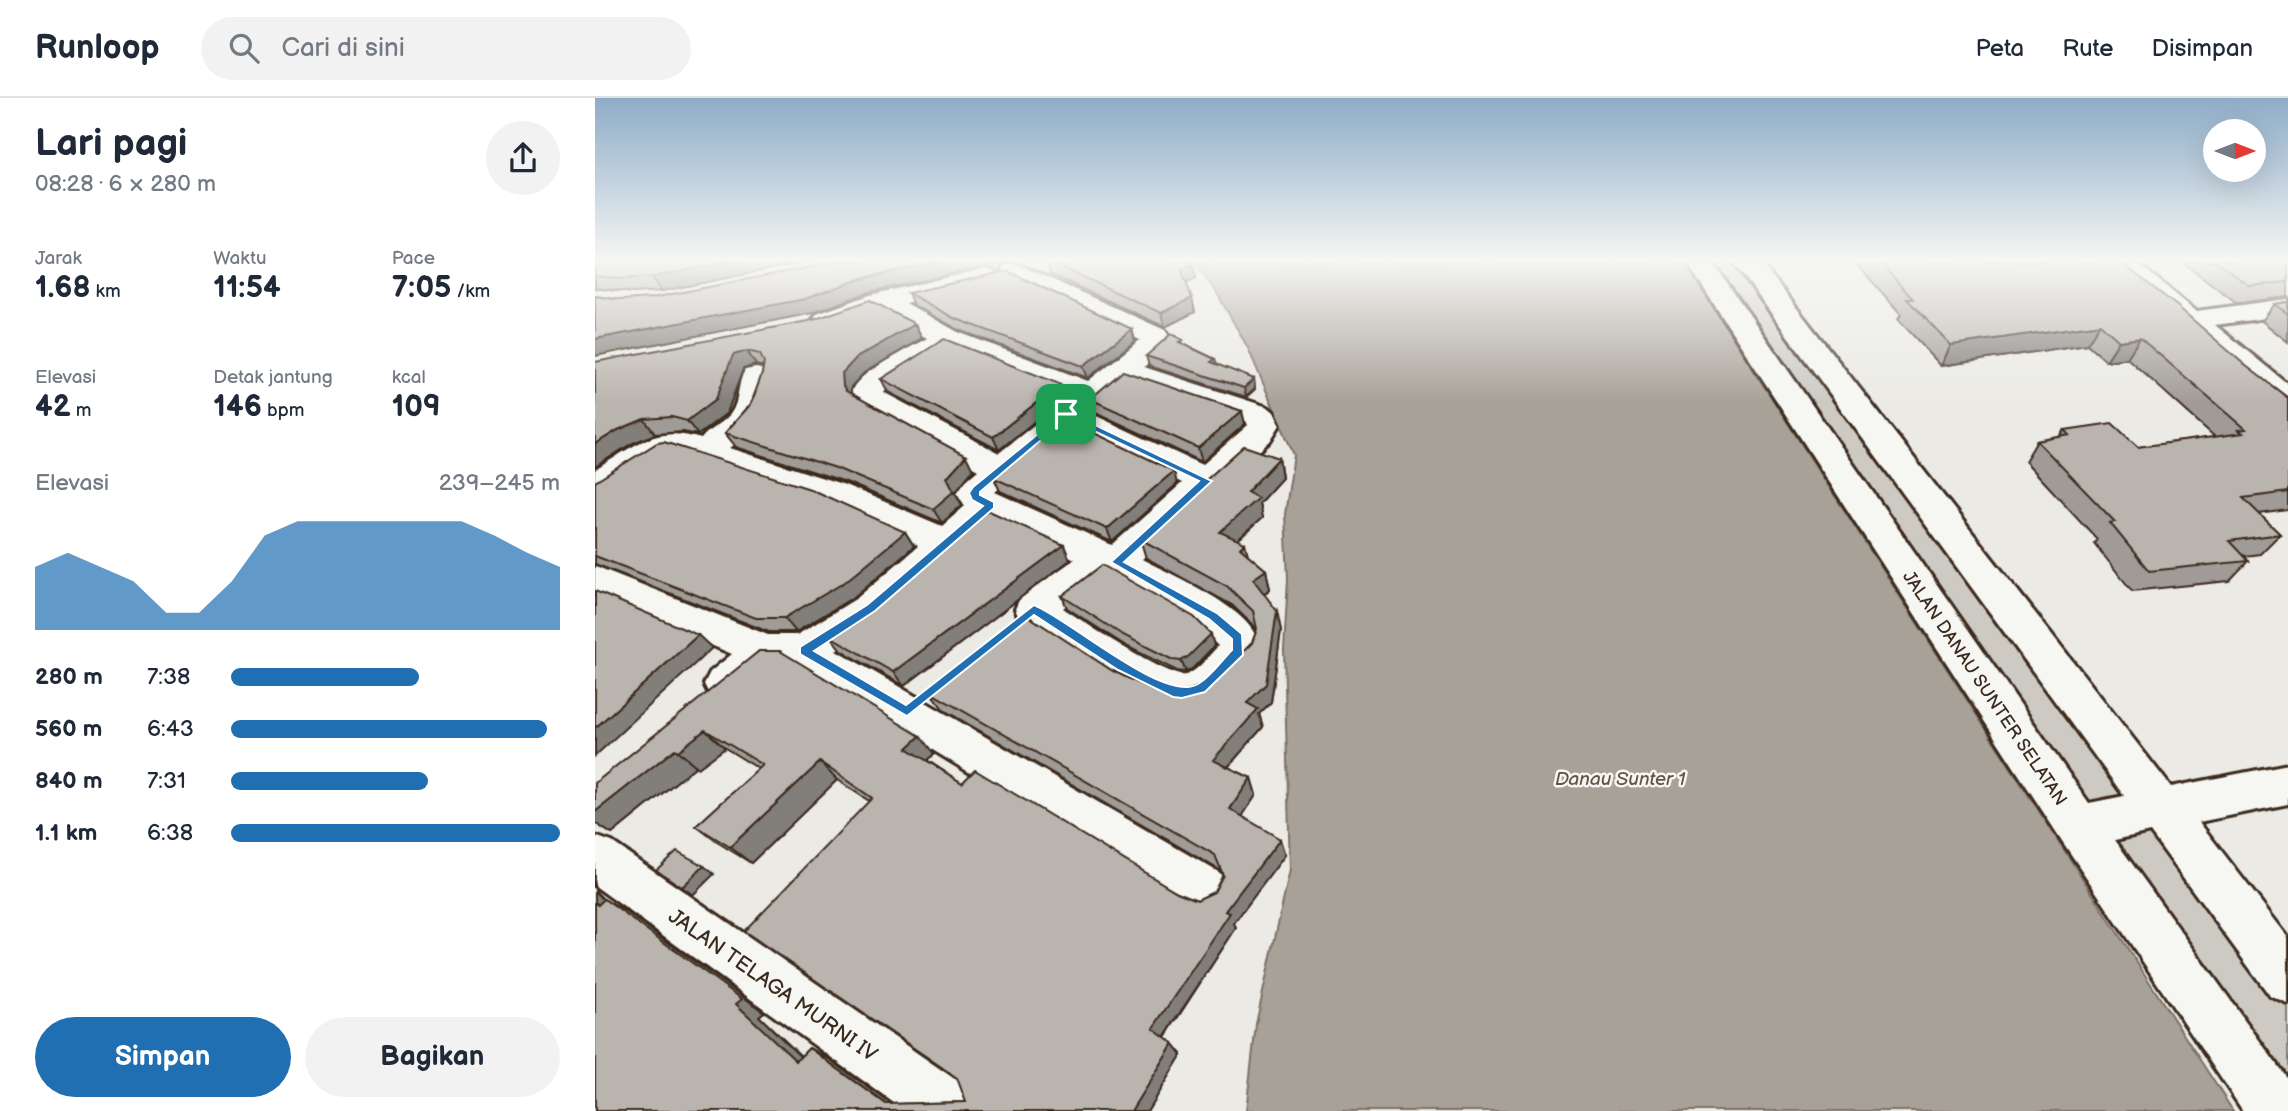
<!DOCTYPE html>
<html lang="id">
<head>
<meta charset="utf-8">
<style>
  body { margin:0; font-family:"Balsamiq Sans",sans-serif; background:#f2f2f3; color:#1f2937; height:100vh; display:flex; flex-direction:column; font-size:26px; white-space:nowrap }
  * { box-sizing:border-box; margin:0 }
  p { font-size:23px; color:#747a83 }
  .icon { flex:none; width:38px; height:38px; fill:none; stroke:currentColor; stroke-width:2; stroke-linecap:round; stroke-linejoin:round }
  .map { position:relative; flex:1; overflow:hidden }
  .drawer { display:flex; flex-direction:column; background:#fff; width:595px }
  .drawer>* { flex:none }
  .needle { width:46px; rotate:90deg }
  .buttons { position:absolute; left:1608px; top:21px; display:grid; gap:14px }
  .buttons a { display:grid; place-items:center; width:63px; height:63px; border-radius:50%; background:#fff; box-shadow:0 7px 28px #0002; font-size:35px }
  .pin { position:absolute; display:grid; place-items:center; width:60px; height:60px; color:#fff; margin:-30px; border-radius:14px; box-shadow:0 4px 10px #0006 }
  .round { display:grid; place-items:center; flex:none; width:74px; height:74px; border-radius:37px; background:#f2f2f3 }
  .head { display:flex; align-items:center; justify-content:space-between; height:119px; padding:0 35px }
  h1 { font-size:38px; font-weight:600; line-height:52px }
  .figures { display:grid; grid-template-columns:repeat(3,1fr); gap:10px; height:119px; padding:7px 35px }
  .figures div { display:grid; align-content:center }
  .figures b { font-size:30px; font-weight:600 }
  .figures small { font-size:19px; font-weight:400 }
  .figures p { font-size:19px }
  .chart { height:196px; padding:14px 35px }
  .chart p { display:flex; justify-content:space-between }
  .chart svg { width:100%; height:126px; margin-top:7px; fill:#1f6fb2; opacity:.7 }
  .action { display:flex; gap:14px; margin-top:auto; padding:14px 35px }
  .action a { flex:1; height:80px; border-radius:42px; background:#1f6fb2; color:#fff; font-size:28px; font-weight:600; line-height:80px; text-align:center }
  .action a+a { background:#f2f2f3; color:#1f2937 }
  ul { padding:0 35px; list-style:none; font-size:23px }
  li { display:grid; grid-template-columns:112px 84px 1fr; align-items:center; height:52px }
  li i { height:18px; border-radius:9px; background:#1f6fb2 }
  header { display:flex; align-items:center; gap:42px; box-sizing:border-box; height:98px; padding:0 35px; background:#fff; border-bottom:2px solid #e0e1e3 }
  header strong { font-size:33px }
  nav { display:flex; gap:38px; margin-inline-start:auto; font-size:24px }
  .search { width:490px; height:63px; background:#f2f2f3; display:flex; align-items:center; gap:18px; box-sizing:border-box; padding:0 24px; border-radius:38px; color:#747a83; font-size:26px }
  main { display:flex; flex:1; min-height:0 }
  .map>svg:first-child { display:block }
  .green { fill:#cdcac4; stroke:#847a71; stroke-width:2 }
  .water { fill:#a8a198; stroke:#7c7167; stroke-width:2 }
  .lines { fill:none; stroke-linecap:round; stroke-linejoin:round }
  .minor-casing { stroke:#3b2a1e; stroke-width:6 }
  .minor { fill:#f6f6f2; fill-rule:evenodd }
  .wall { fill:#a09b96; stroke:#3b2a1e; stroke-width:2 }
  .shaded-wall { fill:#827e7a; stroke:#3b2a1e; stroke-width:2 }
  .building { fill:#bab4ae; stroke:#3b2a1e; stroke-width:2 }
  .route { fill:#1f6fb2; stroke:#fff; stroke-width:2; fill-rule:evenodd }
  .labels { text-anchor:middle; stroke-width:5; stroke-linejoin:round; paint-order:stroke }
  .street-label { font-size:18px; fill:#3b2a1e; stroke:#f6f6f2 }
  .water-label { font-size:19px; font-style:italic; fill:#615449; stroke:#f6f6f2 }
  .near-street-label { font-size:21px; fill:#3b2a1e; stroke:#f6f6f2 }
</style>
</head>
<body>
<header>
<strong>Runloop</strong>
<div class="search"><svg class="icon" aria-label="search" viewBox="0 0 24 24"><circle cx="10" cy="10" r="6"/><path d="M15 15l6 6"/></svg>Cari di sini</div>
<nav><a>Peta</a><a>Rute</a><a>Disimpan</a></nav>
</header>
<main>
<section class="drawer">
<div class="head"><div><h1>Lari pagi</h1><p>08:28 · 6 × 280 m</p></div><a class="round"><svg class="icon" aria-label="share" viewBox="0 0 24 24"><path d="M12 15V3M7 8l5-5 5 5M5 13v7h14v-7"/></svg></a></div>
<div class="figures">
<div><p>Jarak</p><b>1.68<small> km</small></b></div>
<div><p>Waktu</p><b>11:54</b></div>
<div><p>Pace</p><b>7:05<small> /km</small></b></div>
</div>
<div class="figures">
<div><p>Elevasi</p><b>42<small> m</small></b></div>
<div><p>Detak jantung</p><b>146<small> bpm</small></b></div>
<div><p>kcal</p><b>109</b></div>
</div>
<div class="chart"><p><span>Elevasi</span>239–245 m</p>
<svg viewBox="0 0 160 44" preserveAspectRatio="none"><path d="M0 44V22L10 17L20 22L30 27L40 38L50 38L60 27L70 11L80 6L90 6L100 6L110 6L120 6L130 6L140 11L150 17L160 22V44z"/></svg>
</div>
<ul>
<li><b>280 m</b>7:38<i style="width:57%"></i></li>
<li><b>560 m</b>6:43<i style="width:96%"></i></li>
<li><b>840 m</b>7:31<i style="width:60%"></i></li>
<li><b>1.1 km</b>6:38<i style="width:100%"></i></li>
</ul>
<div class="action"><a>Simpan</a><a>Bagikan</a></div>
</section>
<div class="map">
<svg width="1693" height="1013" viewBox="0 0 1693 1013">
  <rect width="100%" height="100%" fill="#ebeae5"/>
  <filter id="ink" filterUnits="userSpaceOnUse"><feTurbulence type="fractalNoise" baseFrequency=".0143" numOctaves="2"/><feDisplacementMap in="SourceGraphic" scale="14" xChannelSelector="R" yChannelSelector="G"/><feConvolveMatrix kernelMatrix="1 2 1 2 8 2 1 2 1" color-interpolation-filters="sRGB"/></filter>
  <g filter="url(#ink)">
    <!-- green -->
    <polygon class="green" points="1104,163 1151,163 1693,879 1693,1013"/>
    <!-- water -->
    <polygon class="water" points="598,163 1088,163 1638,1013 651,1013 661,926 695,772 689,552 693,481 690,416 699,357 653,250 622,195"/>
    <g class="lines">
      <defs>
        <g id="minor">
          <polygon points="1091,163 1117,163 1494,705 1529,698 1138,163 1165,163 1576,689 1693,666 1693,706 1604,724 1693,839 1693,906 1675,898 1555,734 1520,742 1693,982 1693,1013 1648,1013 1467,743"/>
          <polygon points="1510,163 1540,163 1601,213 1693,201 1693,217 1620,227 1693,286 1693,312 1682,309"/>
          <path d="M420,165L570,232L577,243L549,269L673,309L679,314L685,327L675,343L547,461C575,476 670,516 663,552C660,566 644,580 634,590C620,603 596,615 576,610C531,600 465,548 425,522L420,511L425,500L480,461L399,423L290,520L241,552L625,775L632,791L625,807L608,814L591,807L202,569H179C158,587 144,608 115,598L109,586L115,574L137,556L0,498V468L173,537H202L262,500L323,448L312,440L226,403L81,356L73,357L12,396L0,400V372C38,349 60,326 106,341C114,330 128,326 136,315C145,302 142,285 150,272L161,270L172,272L176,279C172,311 162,331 135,350L250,387L347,428L370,408L362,395L370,383L383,372L261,305C257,300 255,296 258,290C266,273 314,251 332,240L283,213L232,231L222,228L218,222L222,216L275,197L389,171L399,173L403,179L399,185L311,205L363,234L493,283L545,242L410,179L406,173L410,167ZM355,251L475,298L404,355L288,294ZM532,284L651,323L653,327L607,367L495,315ZM475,331L587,385L517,447L400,394ZM512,476L604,529L623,548C614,557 603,573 591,577C574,582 486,522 468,510Z"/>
          <polygon points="0,738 17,744 377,993 385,1013 310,1013 0,788"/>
        </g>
      </defs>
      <!-- minor casing -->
      <use href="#minor" class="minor-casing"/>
      <!-- minor -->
      <use href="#minor" class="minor"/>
    </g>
    <!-- wall -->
    <g class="wall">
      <polygon points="0,163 216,163 67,193 38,195 0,190"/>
      <polygon points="451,163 595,163 598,166 601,180 591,185 600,214 570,229 455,176"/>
      <polygon points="1259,163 1524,163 1651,268 1693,300 1693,412 1664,416 1685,436 1665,456 1649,458 1653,463 1634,483 1537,493 1499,445 1502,441 1430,363 1442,343 1465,339 1470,332 1543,349 1620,339 1532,260 1511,263 1492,246 1346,268 1303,221 1306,216"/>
      <polygon points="1586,163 1693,163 1693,199 1642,205"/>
      <polygon points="313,195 537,231 540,243 493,280 364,232 318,207"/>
      <polygon points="1693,204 1693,244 1667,223 1680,206"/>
      <polygon points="320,226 327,240 269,275 256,289 256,295 378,372 360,394 367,407 347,425 251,384 141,349 130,335 156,306 167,276 168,269 161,267 148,271 132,315 103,337 88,334 60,336 36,346 0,264"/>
      <polygon points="589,246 620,261 622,267 659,281 660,291 651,299 554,268 551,258"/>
      <polygon points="286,281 465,286 470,299 404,352 293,294"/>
      <polygon points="495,301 650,326 607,364 500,314"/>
      <polygon points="684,360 687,380 664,405 667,420 643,442 653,457 671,472 675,491 669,496 686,532 676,604 664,616 668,629 633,669 656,680 661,697 647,718 690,757 639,825 641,830 570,939 587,956 552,1013 0,1013 0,793 9,802 34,816 169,914 164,918 206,958 214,950 234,961 296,1006 371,1004 274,703 242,682 156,765 122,744 101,728 164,671 130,650 103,670 101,668 17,736 0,725 164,553 339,656 332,662 367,685 582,794 602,802 619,794 628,777 626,773 349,612 335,594 518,573 556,591 572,596 589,595 621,581 657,545 662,531 637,507 551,460 545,441"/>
      <polygon points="399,380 582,386 517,444 405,393"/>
      <polygon points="0,384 310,434 319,448 260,498 201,534 174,534 0,466"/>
      <polygon points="475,462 309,588 246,552 235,538"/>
      <polygon points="467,498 619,548 598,570 591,574 582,573 531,548 472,510"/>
    </g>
    <!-- shaded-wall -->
    <g class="shaded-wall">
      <polygon points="138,163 216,163 67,193 57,179"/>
      <polygon points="348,163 418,163 274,194 218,215 0,258 0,241"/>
      <polygon points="598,166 601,180 590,185 586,171"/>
      <polygon points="597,200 600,214 570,229 566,215"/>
      <polygon points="320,226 327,240 269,275 256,289 256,303 248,288 247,275 261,260"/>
      <polygon points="1505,226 1492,246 1346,268 1356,247"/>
      <polygon points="537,231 540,243 493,280 488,268"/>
      <polygon points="1545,240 1532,260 1511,263 1524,243"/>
      <polygon points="152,253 161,267 148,271 132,315 103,337 92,323 138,257"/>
      <polygon points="659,281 660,291 651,299 649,290"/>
      <polygon points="465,286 470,299 404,352 398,339"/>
      <polygon points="647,313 650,326 607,364 603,350"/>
      <polygon points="49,321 60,336 36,346 0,369 0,346 23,332"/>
      <polygon points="371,358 378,372 360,394 367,407 347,425 338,411 352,379"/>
      <polygon points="684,360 687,380 664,405 667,420 630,453 625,434 652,394"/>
      <polygon points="579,373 582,386 517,444 512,431"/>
      <polygon points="310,434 319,448 260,498 201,534 189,520"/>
      <polygon points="650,445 655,465 645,450"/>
      <polygon points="469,447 475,462 309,588 298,574"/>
      <polygon points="671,472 675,491 662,500 658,481"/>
      <polygon points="682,513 686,532 676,604 664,616 668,629 624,679 618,662 652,605"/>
      <polygon points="616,536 619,548 598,570 591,574 586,563"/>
      <polygon points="103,537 117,550 0,658 0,630"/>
      <polygon points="110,632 130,650 103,670 83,653"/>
      <polygon points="325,638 339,656 326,667 312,650"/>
      <polygon points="80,651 101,668 17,736 0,725 0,714"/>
      <polygon points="225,664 242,682 156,765 135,749"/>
      <polygon points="656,680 661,697 641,728 635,711"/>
      <polygon points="685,741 690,757 639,825 641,830 567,942 558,930 630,813"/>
      <polygon points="109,768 119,776 98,797 87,789"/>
      <polygon points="0,793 29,822 3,807 0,804"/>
      <polygon points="9,801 34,816 169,914 164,918 222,975 201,963"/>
      <polygon points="578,945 587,956 552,1013 536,1013"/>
      <polygon points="214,950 234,961 306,1013 291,1006"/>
    </g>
    <!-- building -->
    <g class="building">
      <polygon points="0,163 138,163 57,179 28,181 0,178"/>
      <polygon points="246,163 348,163 267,180 210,201 0,241 0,198 27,202 57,200"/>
      <polygon points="453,163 595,163 598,166 586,171 597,200 566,215"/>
      <polygon points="1284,163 1524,163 1582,208 1651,268 1693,300 1693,394 1648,400 1685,436 1634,443 1653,463 1554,473 1515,425 1520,424 1442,343 1475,337 1470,332 1517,325 1543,349 1648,335 1644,332 1651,331 1545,240 1524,243 1505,226 1356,247 1312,201 1318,201"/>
      <polygon points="1620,163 1693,163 1693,184 1655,188"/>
      <polygon points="412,173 537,231 488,268 359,220 313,195"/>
      <polygon points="275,202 320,226 261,260 247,275 248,288 251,293 371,358 352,379 359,393 338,411 241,370 130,335 156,306 167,276 169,265 165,256 152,253 138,257 121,301 92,323 77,319 49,321 23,332 0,346 0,264 218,222"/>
      <polygon points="1693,204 1693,216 1680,206"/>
      <polygon points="576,236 588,242 584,244 620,261 616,264 659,281 649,290 551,258"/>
      <polygon points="349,241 465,286 398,339 286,281"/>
      <polygon points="528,273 647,313 603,350 495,301"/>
      <polygon points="470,321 579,373 512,431 399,380"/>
      <polygon points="69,344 215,391 310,434 250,484 189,520 161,520 0,458 0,384 62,345"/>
      <polygon points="649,348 684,360 652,394 663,400 625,434 650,445 645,450 671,472 658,481 682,513 671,586 652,605 663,611 618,662 656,680 635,711 685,741 630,813 635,815 558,930 578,945 536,1013 0,1013 0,804 3,807 9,801 147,901 141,906 201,963 214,950 291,1006 371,1004 362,980 149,833 277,700 225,664 135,749 101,728 168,667 110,632 83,653 80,651 0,714 0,685 164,553 185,553 325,638 312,650 367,685 380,672 582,794 602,802 619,794 628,777 620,757 335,594 430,516 518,573 556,591 572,596 589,595 621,581 657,545 662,531 658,513 632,488 545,441"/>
      <polygon points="392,412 469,447 298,574 235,538 282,508"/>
      <polygon points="507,467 599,519 616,536 594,558 586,563 578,562 526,536 467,498"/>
      <polygon points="0,493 103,537 0,630"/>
      <polygon points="82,753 109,768 87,789 61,772"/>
    </g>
  </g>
  <!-- sky -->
  <linearGradient id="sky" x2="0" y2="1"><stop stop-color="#8eacc8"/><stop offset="0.53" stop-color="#f6f6f3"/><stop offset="1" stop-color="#f6f6f3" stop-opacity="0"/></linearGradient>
  <rect width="1693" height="305" fill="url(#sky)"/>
  <!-- route -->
  <path class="route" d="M471,313L617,383L529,464L622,515L647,536L648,557L610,594L587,600L578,599L523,572L439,517L312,618L205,556V549L272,507L388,408L377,402L374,395L378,389ZM472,320L604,383L516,464L614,521L637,541V552C627,562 616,578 603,586C570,606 473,520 439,507L311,607L219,553L280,513L399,410V404L385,397V394Z"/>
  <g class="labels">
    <!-- street labels -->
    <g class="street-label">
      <text transform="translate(1390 590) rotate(56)" y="6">JALAN DANAU SUNTER SELATAN</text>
    </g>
    <!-- water labels -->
    <g class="water-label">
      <text x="1025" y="687">Danau Sunter 1</text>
    </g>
    <!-- near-street labels -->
    <g class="near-street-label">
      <text transform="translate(178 887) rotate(35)" y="7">JALAN TELAGA MURNI IV</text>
    </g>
  </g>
</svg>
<div class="buttons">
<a><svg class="needle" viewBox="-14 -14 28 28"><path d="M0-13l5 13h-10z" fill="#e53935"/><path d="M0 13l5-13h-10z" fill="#747a83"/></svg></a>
</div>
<div class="pin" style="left:471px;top:316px;background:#1e9e55"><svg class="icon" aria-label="arrive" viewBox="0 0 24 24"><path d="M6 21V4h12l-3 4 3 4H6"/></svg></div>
</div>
</main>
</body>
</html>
